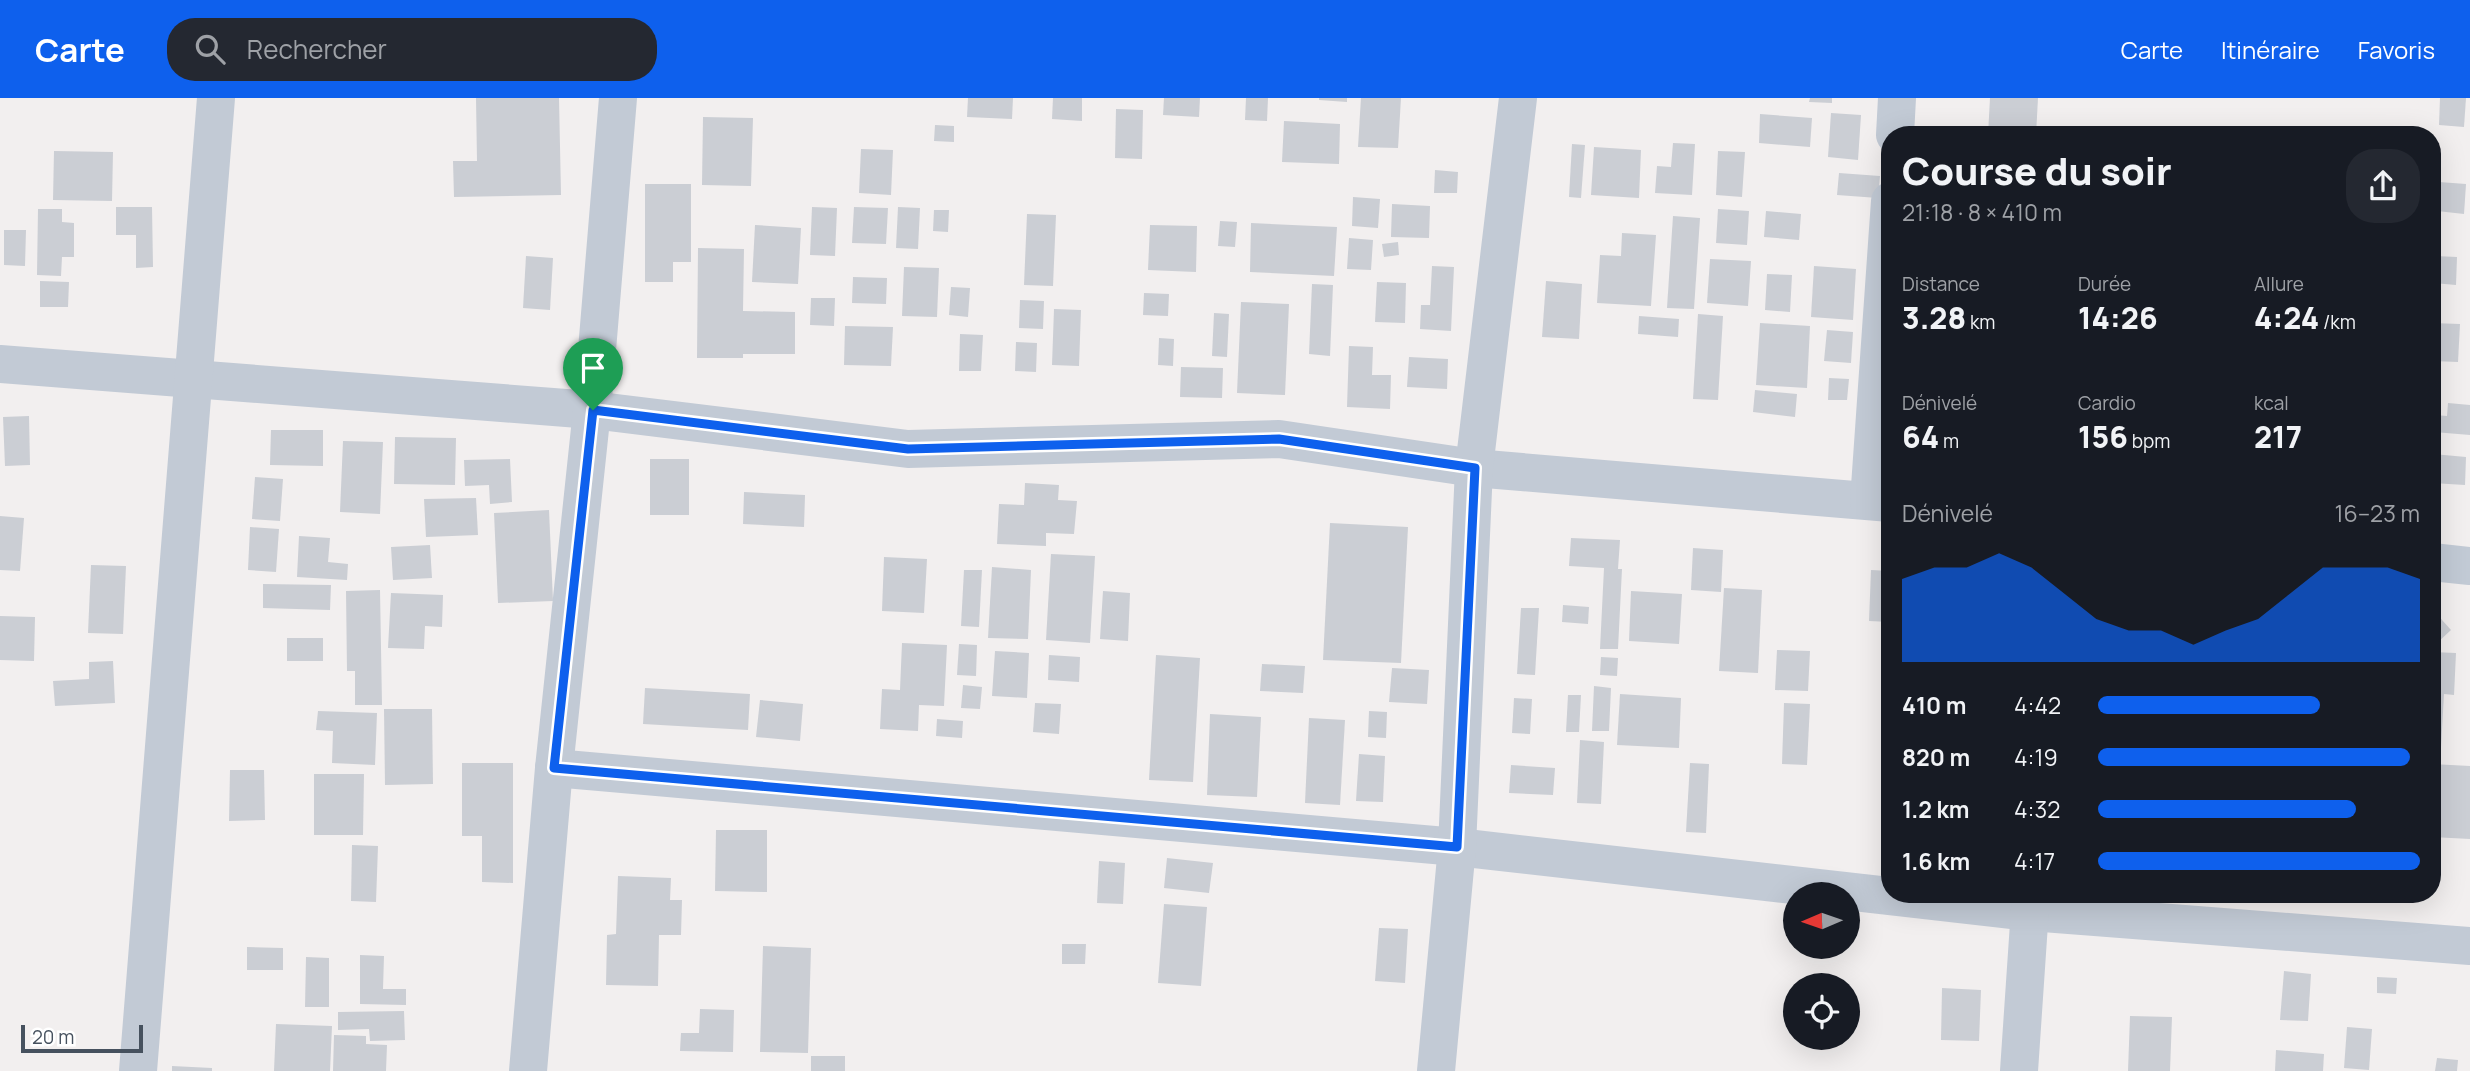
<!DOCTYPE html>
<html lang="fr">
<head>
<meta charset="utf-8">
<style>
  body { margin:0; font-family:Manrope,sans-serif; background:#242831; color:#f1f3f6; height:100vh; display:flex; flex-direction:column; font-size:26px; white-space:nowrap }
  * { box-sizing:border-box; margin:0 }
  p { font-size:23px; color:#9ea1a6 }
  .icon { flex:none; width:38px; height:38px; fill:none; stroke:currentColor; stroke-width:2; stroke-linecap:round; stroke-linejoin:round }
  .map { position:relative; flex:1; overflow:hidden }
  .panel { position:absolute; left:1881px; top:28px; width:560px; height:777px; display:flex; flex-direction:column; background:#171b24; border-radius:28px; box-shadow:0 7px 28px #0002 }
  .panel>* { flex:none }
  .needle { width:46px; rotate:268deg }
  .buttons { position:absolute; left:1783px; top:784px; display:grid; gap:14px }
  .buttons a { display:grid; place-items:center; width:77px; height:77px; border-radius:50%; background:#171b24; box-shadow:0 7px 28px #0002; font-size:35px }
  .scale { position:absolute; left:21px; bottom:18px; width:122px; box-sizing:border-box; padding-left:7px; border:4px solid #46515e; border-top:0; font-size:19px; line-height:24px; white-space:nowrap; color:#46515e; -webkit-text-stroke:5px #fff; paint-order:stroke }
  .pin { position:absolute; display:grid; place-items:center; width:60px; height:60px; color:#fff; margin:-72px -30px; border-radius:50% 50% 50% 0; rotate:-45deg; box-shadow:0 0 7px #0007 }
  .pin .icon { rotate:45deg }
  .round { display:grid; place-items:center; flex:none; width:74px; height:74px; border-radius:28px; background:#242831 }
  .headline { display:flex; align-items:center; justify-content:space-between; height:119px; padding:0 21px }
  h1 { font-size:38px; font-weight:800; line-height:52px }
  .figures { display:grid; grid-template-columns:repeat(3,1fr); gap:10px; height:119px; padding:7px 21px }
  .figures div { display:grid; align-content:center }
  .figures b { font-size:30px; font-weight:800 }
  .figures small { font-size:19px; font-weight:400 }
  .figures p { font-size:19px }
  .chart { height:196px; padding:14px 21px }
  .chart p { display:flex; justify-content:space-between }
  .chart svg { width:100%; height:126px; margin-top:7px; fill:#0e60ed; opacity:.7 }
  ul { padding:0 21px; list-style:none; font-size:23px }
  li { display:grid; grid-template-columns:112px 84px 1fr; align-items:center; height:52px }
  li i { height:18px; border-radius:9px; background:#0e60ed }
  header { display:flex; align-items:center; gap:42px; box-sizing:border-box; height:98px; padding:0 35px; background:#0e60ed; color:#fff }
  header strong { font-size:33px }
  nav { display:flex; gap:38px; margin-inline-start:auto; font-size:24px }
  .search { width:490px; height:63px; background:#242831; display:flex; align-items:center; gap:18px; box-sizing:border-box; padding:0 24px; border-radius:28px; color:#9ea1a6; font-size:26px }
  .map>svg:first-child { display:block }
  .building { fill:#cbced4 }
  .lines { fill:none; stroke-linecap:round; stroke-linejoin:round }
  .minor { stroke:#c2cad5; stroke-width:38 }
  .route-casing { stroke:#fff; stroke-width:14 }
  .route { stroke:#0e60ed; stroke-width:9 }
</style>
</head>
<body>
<header>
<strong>Carte</strong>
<div class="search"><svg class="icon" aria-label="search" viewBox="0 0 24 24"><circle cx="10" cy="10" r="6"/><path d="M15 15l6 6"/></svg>Rechercher</div>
<nav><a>Carte</a><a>Itinéraire</a><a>Favoris</a></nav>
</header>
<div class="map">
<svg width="2470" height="973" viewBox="0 0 2470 973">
  <rect width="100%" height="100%" fill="#f2efef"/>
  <!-- building -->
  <g class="building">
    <polygon points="476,0 559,0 561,97 454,99 453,63 477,63"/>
    <polygon points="968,0 1013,0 1012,21 967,19"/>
    <polygon points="1053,0 1082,0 1082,23 1052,21"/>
    <polygon points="1164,0 1200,0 1199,19 1163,17"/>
    <polygon points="1246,0 1268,0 1267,23 1245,22"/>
    <polygon points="1319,0 1347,0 1347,4 1319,2"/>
    <polygon points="1361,0 1401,0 1398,50 1358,49"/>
    <polygon points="1810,0 1832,0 1832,5 1809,4"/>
    <polygon points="1990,0 2038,0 2036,37 1988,37"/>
    <polygon points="2440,0 2466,0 2464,29 2439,27"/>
    <polygon points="1116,11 1143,12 1142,61 1115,60"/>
    <polygon points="1831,15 1861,17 1858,62 1828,59"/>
    <polygon points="1760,16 1812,20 1810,49 1759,45"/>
    <polygon points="703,19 753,20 751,88 702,87"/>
    <polygon points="1284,23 1340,26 1339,66 1282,64"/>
    <polygon points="935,27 954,28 954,44 934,43"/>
    <polygon points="1673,45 1695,46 1692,97 1655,95 1657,68 1671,69"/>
    <polygon points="1572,46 1585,47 1581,100 1569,99"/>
    <polygon points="1594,49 1641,52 1639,100 1591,97"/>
    <polygon points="861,51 893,52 891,97 859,95"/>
    <polygon points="54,53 113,54 112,103 53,102"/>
    <polygon points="1718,53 1745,54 1742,99 1716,97"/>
    <polygon points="1435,72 1458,74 1457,95 1434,95"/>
    <polygon points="1839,75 1880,78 1878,100 1837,97"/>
    <polygon points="2439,84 2466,86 2464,116 2437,113"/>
    <polygon points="645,86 691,86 691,164 673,164 673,184 645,184"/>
    <polygon points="1353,99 1380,101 1378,130 1352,128"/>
    <polygon points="1392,106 1430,108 1429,140 1391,139"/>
    <polygon points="116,109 152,109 153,169 136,170 136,137 116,137"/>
    <polygon points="812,109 837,110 835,158 810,157"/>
    <polygon points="854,109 888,110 886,146 852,145"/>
    <polygon points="898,109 920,110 918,151 896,150"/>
    <polygon points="38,111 62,111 62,124 74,125 74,159 62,159 61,178 37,177"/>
    <polygon points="1718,111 1749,113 1747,147 1716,145"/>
    <polygon points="934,112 949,112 948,134 933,133"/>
    <polygon points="1766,113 1801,116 1799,142 1764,139"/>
    <polygon points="1027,116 1056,117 1053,188 1024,187"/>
    <polygon points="1673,118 1700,120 1694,211 1667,210"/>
    <polygon points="1220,123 1237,124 1235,149 1218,148"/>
    <polygon points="1251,125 1337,129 1334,178 1250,174"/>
    <polygon points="755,127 801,130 798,186 752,184"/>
    <polygon points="1150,127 1197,128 1196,174 1148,172"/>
    <polygon points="4,132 26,132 25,168 4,167"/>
    <polygon points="1622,135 1656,137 1651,208 1597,205 1600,157 1621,158"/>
    <polygon points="1349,140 1373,142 1371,172 1347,171"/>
    <polygon points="1398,144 1399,157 1384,159 1382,146"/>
    <polygon points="698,150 744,151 743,213 795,214 795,256 743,256 743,260 697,260"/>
    <polygon points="526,158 553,160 550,212 523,210"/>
    <polygon points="2435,158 2457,159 2456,187 2433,185"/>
    <polygon points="1710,161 1751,163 1748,208 1707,205"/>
    <polygon points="1432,168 1454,169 1451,233 1420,231 1421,207 1430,207"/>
    <polygon points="1814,168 1856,171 1853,222 1811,219"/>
    <polygon points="904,169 939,170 937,219 902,218"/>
    <polygon points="1767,176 1792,177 1790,214 1765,212"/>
    <polygon points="853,179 887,180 886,206 852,205"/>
    <polygon points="40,183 69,184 68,209 40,209"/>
    <polygon points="1546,183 1582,186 1579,241 1542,239"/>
    <polygon points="1377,184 1406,185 1405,225 1375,224"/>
    <polygon points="1312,186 1333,187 1330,258 1309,256"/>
    <polygon points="951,189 970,190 968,219 949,217"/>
    <polygon points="1144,195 1169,196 1168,218 1143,217"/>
    <polygon points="811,200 835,200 834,228 810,227"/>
    <polygon points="1020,202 1044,203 1043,231 1019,230"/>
    <polygon points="1241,204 1289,206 1285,297 1237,295"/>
    <polygon points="1054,211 1081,212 1079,268 1052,267"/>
    <polygon points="1214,215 1229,216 1227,259 1212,258"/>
    <polygon points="1698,216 1723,218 1718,302 1693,301"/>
    <polygon points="1639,218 1679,221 1678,239 1638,236"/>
    <polygon points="1760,225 1810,228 1807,290 1756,287"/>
    <polygon points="2432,225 2460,226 2458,264 2432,263"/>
    <polygon points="845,228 893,229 891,268 844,267"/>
    <polygon points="1827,232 1853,234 1851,265 1824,263"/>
    <polygon points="960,236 983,237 981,273 959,273"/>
    <polygon points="1159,240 1174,241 1173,268 1158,267"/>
    <polygon points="1016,244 1037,245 1036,274 1015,273"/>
    <polygon points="1349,248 1373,249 1372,277 1391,277 1390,311 1347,309"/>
    <polygon points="1409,259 1448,261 1447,291 1407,289"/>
    <polygon points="1181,269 1223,270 1222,300 1180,299"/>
    <polygon points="1829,280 1849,281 1847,302 1828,302"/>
    <polygon points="1755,292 1797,296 1795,319 1753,314"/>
    <polygon points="2448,305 2470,307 2470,337 2434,334 2435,317 2447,318"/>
    <polygon points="29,318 30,367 5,368 3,319"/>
    <polygon points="271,332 323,332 323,368 270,367"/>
    <polygon points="395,339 456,340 455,387 394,386"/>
    <polygon points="343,343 383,344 380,416 340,414"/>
    <polygon points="2433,356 2466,359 2465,387 2432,385"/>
    <polygon points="510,361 512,404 490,406 489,387 465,388 464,362"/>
    <rect x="650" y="361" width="39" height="56"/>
    <polygon points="255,379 283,381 280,423 252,421"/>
    <polygon points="1025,385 1059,387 1058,402 1077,403 1074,436 1046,435 1046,448 997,446 999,406 1024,407"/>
    <polygon points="744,394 805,397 804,429 743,426"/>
    <polygon points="476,400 478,437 426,439 424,401"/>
    <polygon points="549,412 553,503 498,505 494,415"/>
    <polygon points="0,418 24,420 20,473 0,472"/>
    <polygon points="1330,425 1408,429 1401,565 1323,562"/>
    <polygon points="250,429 279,431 276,474 248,472"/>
    <polygon points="299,438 330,440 328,464 348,466 347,482 297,479"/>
    <polygon points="1571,440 1620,442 1618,471 1622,471 1618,551 1600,551 1604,470 1569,468"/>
    <polygon points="430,447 432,480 393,482 391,449"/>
    <polygon points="1693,450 1723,452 1721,494 1691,492"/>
    <polygon points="1051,456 1095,458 1090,545 1046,542"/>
    <polygon points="884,459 927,461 924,515 882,513"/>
    <polygon points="91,467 126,468 123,536 88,535"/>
    <polygon points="992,469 1031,472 1028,541 988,540"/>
    <polygon points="964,472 982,472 979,529 961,528"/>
    <polygon points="1871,472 1890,473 1890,524 1869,523"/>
    <polygon points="263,486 331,487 330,512 263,510"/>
    <polygon points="1724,490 1762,492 1758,575 1719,573"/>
    <polygon points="380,492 382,607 355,607 355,573 347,573 346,493"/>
    <polygon points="1103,493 1130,495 1128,543 1100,541"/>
    <polygon points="1631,493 1682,496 1679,546 1629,543"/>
    <polygon points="391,495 443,497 442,529 425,528 424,551 388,550"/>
    <polygon points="1563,507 1589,509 1588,526 1562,524"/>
    <polygon points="1521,510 1539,510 1535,577 1517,576"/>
    <polygon points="2434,513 2451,532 2435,547 2432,544"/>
    <polygon points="0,518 35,519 34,563 0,562"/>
    <rect x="287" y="540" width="36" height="23"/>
    <polygon points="902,545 947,547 944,608 919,607 918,633 880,631 882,591 900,592"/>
    <polygon points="959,546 977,547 976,578 957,577"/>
    <polygon points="1777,552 1810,553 1808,593 1775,592"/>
    <polygon points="995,553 1029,555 1027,600 992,598"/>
    <polygon points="2432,554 2456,555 2454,597 2444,596 2441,650 2432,649"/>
    <polygon points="1049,557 1080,559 1079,584 1048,582"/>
    <polygon points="1156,557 1200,560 1193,684 1149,682"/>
    <polygon points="1601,559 1618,560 1617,578 1600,577"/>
    <polygon points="113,563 115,605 55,608 53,583 89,581 89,564"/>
    <polygon points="1262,566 1305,568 1303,595 1260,593"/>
    <polygon points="1392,570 1429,572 1427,606 1389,604"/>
    <polygon points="963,587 982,589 980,611 961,610"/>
    <polygon points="1594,588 1611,590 1609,633 1592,633"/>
    <polygon points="645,590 750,596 748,632 643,626"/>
    <polygon points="1620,596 1681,600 1679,650 1617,647"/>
    <polygon points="1568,597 1581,597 1579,634 1566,634"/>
    <polygon points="1514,600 1532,601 1530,636 1512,635"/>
    <polygon points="760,602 803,606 800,643 756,639"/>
    <polygon points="1035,605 1061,606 1059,636 1033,634"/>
    <polygon points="1784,605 1810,606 1807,667 1782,666"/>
    <polygon points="384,611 432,611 433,686 385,687"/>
    <polygon points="318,613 377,615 375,667 332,665 333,633 316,632"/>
    <polygon points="1369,613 1387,614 1386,640 1368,639"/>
    <polygon points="1210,616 1261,619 1257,699 1207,697"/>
    <polygon points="1309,620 1345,622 1340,707 1305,705"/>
    <polygon points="937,621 963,623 962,640 936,638"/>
    <polygon points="1580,642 1604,644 1601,706 1577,705"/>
    <polygon points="1359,656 1385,658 1383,704 1356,703"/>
    <polygon points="462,665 513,665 513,785 482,784 482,738 462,738"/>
    <polygon points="1690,665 1709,666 1706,735 1686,734"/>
    <polygon points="2432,666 2470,668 2470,741 2432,739"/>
    <polygon points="1511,667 1555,670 1553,697 1509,695"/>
    <polygon points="230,672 264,672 265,722 229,723"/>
    <polygon points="314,676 364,676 363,737 314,737"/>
    <polygon points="716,732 767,732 767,794 715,793"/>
    <polygon points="352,747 378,748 376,804 351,803"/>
    <polygon points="1167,760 1213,765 1209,795 1164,790"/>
    <polygon points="1099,763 1125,765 1123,806 1097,805"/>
    <polygon points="618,778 671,780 670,802 682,802 681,837 659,837 658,888 606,887 607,837 616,836"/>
    <polygon points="1164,806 1207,809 1201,888 1158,885"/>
    <polygon points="1379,830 1408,831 1405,885 1375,883"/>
    <polygon points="1062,846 1086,846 1085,866 1062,866"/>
    <polygon points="763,848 811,850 808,955 760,954"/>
    <polygon points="247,849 283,850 283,872 247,872"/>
    <polygon points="360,857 384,858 383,891 406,891 406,907 360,906"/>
    <polygon points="306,859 329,860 329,909 305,909"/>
    <polygon points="2284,873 2311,876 2308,923 2280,922"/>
    <polygon points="2377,879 2397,880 2396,896 2377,895"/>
    <polygon points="1942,890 1981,892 1979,943 1941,942"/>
    <polygon points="700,911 734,912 733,954 680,953 681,935 699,935"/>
    <polygon points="404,913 405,942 370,943 369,931 338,932 338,914"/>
    <polygon points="2130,918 2172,919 2170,973 2128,973"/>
    <polygon points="276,926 332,928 330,973 274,973"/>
    <polygon points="2347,929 2372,931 2369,972 2344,970"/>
    <polygon points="334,937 366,938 366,946 387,947 386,973 333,973"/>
    <polygon points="2276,952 2324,956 2323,973 2275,973"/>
    <rect x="811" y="958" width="34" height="15"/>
    <polygon points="2437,960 2458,962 2457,973 2435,973"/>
    <polygon points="172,968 212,970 212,973 172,973"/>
  </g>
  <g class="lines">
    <!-- minor -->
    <g class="minor">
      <polyline points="1895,37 1897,0"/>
      <polyline points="0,266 592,312 908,351 1279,341 1474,370 1890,405"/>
      <polyline points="1869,403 1890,103"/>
      <polyline points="2432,464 2470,468"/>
      <polyline points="554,670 1457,749 2030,814 2470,848"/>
      <polyline points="138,973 216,0"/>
      <polyline points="528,973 554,670 592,312 618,0"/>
      <polyline points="1436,973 1457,749 1474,370 1518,0"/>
      <polyline points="2019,973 2031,796"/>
    </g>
  </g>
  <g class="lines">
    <defs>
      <polygon id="route" points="593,312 908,351 1279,341 1475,370 1457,749 554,670"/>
    </defs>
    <!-- route casing -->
    <use href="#route" class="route-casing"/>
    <!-- route -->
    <use href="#route" class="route"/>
  </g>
</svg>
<div class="buttons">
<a><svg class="needle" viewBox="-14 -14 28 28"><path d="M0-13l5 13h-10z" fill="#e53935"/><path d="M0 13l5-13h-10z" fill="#9ea1a6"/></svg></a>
<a><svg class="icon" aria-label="locate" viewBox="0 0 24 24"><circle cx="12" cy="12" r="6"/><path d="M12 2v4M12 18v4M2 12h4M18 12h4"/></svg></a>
</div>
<div class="scale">20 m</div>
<div class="pin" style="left:593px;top:312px;background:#1e9e55"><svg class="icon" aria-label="arrive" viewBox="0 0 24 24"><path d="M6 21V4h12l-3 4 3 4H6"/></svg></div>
<section class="panel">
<div class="headline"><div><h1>Course du soir</h1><p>21:18 · 8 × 410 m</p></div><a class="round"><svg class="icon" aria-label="share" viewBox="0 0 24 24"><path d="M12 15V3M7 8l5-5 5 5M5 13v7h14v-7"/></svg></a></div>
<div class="figures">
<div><p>Distance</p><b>3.28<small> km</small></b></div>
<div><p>Durée</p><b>14:26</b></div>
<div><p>Allure</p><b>4:24<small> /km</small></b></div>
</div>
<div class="figures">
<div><p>Dénivelé</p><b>64<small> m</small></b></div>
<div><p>Cardio</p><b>156<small> bpm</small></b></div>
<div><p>kcal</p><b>217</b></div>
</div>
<div class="chart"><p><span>Dénivelé</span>16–23 m</p>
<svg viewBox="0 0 160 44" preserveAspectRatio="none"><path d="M0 44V15L10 11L20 11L30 6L40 11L50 20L60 29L70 33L80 33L90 38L100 33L110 29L120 20L130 11L140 11L150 11L160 15V44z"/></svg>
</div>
<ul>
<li><b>410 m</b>4:42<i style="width:69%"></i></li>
<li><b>820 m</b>4:19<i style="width:97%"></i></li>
<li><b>1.2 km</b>4:32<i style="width:80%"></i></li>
<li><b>1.6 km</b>4:17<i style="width:100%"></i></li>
</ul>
</section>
</div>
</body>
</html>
